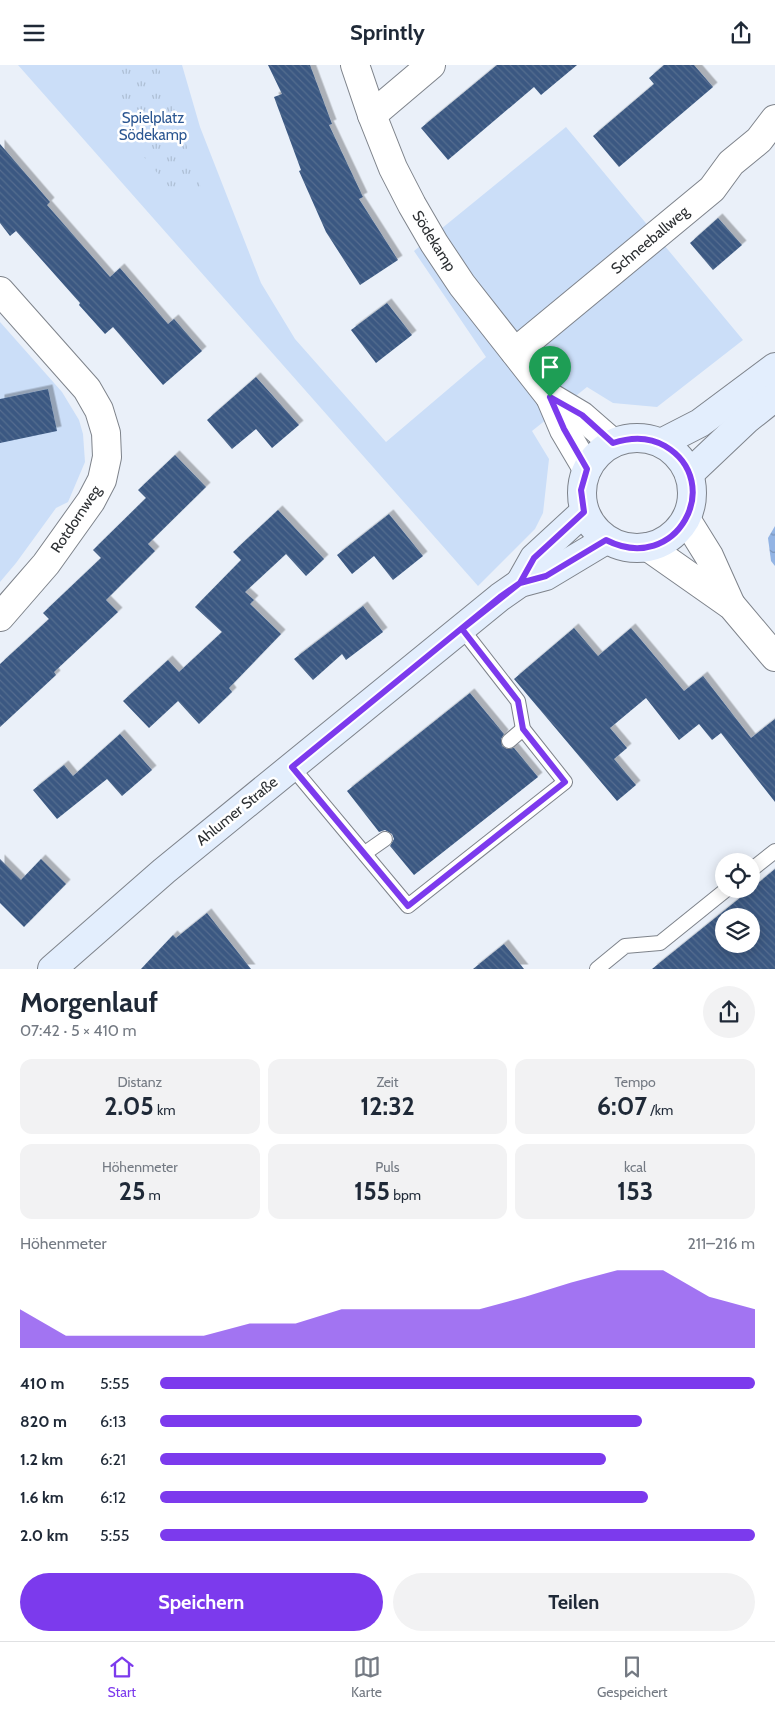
<!DOCTYPE html>
<html lang="de">
<head>
<meta charset="utf-8">
<style>
  body { margin:0; font-family:Cabin,sans-serif; background:#f2f2f3; color:#1f2937; height:100vh; display:flex; flex-direction:column; font-size:19px; white-space:nowrap }
  * { box-sizing:border-box; margin:0 }
  p { font-size:16px; color:#747a83 }
  .icon { flex:none; width:28px; height:28px; fill:none; stroke:currentColor; stroke-width:2; stroke-linecap:round; stroke-linejoin:round }
  .map { position:relative; height:904px; overflow:hidden }
  .sheet { display:flex; flex-direction:column; background:#fff; flex:1 }
  .sheet>* { flex:none }
  .buttons { position:absolute; left:715px; top:788px; display:grid; gap:10px }
  .buttons a { display:grid; place-items:center; width:45px; height:45px; border-radius:50%; background:#fff; box-shadow:0 2px 12px #0003; font-size:25px }
  .pin { position:absolute; display:grid; place-items:center; width:42px; height:42px; color:#fff; margin:-51px -21px; border-radius:50% 50% 50% 0; rotate:-45deg; box-shadow:0 0 5px #0007 }
  .pin .icon { rotate:45deg }
  .round { display:grid; place-items:center; flex:none; width:52px; height:52px; border-radius:26px; background:#f2f2f3 }
  .summary { display:flex; align-items:center; justify-content:space-between; height:85px; padding:0 20px }
  h1 { font-size:28px; font-weight:700; line-height:38px }
  .metrics { display:grid; grid-template-columns:repeat(3,1fr); gap:8px; height:85px; padding:5px 20px }
  .metrics div { display:grid; align-content:center; border-radius:12px; background:#f2f2f3; text-align:center }
  .metrics b { font-size:25px; font-weight:700 }
  .metrics small { font-size:14px; font-weight:400 }
  .metrics p { font-size:14px }
  .chart { height:140px; padding:10px 20px }
  .chart p { display:flex; justify-content:space-between }
  .chart svg { width:100%; height:90px; margin-top:5px; fill:#7c3aed; opacity:.7 }
  .button { display:flex; gap:10px; margin-top:auto; padding:10px 20px }
  .button a { flex:1; height:58px; border-radius:30px; background:#7c3aed; color:#fff; font-size:20px; font-weight:700; line-height:58px; text-align:center }
  .button a+a { background:#f2f2f3; color:#1f2937 }
  ul { padding:0 20px; list-style:none; font-size:16px }
  li { display:grid; grid-template-columns:80px 60px 1fr; align-items:center; height:38px }
  li i { height:12px; border-radius:6px; background:#7c3aed }
  header { display:flex; justify-content:space-between; align-items:center; height:65px; padding:0 20px; background:#fff; font-size:22px; font-weight:700 }
  .tabs { display:flex; justify-content:space-around; align-items:center; height:70px; border-top:1px solid #e0e1e3; background:#fff; font-size:14px; color:#747a83 }
  .tabs a { display:grid; justify-items:center; gap:2px }
  .tabs .active { color:#7c3aed }
  .map>svg:first-child { display:block }
  .green { fill:#cbdef8 }
  .park { fill:url(#park-tufts) }
  .water { fill:url(#water-ripples) }
  .building { fill:url(#building-back-hatch); fill-rule:evenodd; filter:url(#shadow) }
  .lines { fill:none; stroke-linecap:round; stroke-linejoin:round }
  .service-casing { stroke:#7e838b; stroke-width:16 }
  .minor-casing { stroke:#7e838b; stroke-width:30 }
  .secondary-casing { stroke:#7e838b; stroke-width:30 }
  .service { stroke:#fff; stroke-width:14 }
  .minor { stroke:#fff; stroke-width:28 }
  .secondary { stroke:#e3eefd; stroke-width:28 }
  .route-casing { stroke:#fff; stroke-width:10 }
  .route { stroke:#7c3aed; stroke-width:6 }
  .labels { text-anchor:middle; stroke-width:5; stroke-linejoin:round; paint-order:stroke }
  .park-label { font-size:15px; fill:#2c5792; stroke:#fff }
  .street-label { font-size:15px; fill:#2c2f32; stroke:#fff }
</style>
</head>
<body>
<header><svg class="icon" aria-label="menu" viewBox="0 0 24 24"><path d="M4 6h16M4 12h16M4 18h16"/></svg>Sprintly<svg class="icon" aria-label="share" viewBox="0 0 24 24"><path d="M12 15V3M7 8l5-5 5 5M5 13v7h14v-7"/></svg></header>
<div class="map">
<svg width="775" height="904" viewBox="0 0 775 904">
  <defs>
    <pattern id="park-tufts" width="24" height="20" patternUnits="userSpaceOnUse" patternTransform="scale(1.25)"><rect width="24" height="20" fill="#cbdef8"/><path d="M3 7l-1-3M5 7V3M7 7l1-3M15 17l-1-3M17 17v-4M19 17l1-3" fill="none" stroke="#aebfd5"/></pattern>
    <pattern id="water-ripples" width="26" height="14" patternUnits="userSpaceOnUse" patternTransform="scale(1.25)"><rect width="26" height="14" fill="#93b4e4"/><path d="M2 4q2-2 4 0t4 0M15 11q2-2 4 0t4 0" fill="none" stroke="#7893b9"/></pattern>
    <pattern id="building-back-hatch" width="6" height="6" patternUnits="userSpaceOnUse" patternTransform="scale(1.25)"><rect width="6" height="6" fill="#3a5882"/><path d="M-1 5l2 2M0 0l6 6M5-1l2 2" fill="none" stroke="#556d8f"/></pattern>
    <filter id="shadow"><feDropShadow dx="4.5" dy="-4.5" stdDeviation="0" flood-color="#0004"/></filter>
  </defs>
  <rect width="100%" height="100%" fill="#eaf0f9"/>
  <!-- green -->
  <g class="green">
    <polygon points="18,0 182,0 200,62 261,218 295,274 386,377 486,292 414,186 566,62 743,275 657,342 613,338 587,322 532,366 549,394 543,448 535,464 478,521"/>
    <polygon points="0,257 62,327 79,355 83,369 85,397 68,437 56,443 16,498 0,517"/>
  </g>
  <!-- park -->
  <polygon class="park" points="114,0 157,0 165,17 201,123 174,128 128,73 117,4"/>
  <!-- water -->
  <polygon class="water" points="775,461 775,501 771,496 768,473"/>
  <!-- building -->
  <g class="building">
    <polygon points="268,0 310,0 332,59 329,60 363,132 359,134 398,195 360,220 326,167 299,106 301,105 274,32 282,29"/>
    <polygon points="497,0 577,0 541,30 534,22 448,95 421,63"/>
    <polygon points="664,0 694,0 713,22 619,102 593,71 654,19 649,13"/>
    <polygon points="0,79 50,137 47,140 110,212 120,203 168,259 174,254 202,286 163,320 113,262 105,269 79,240 80,238 16,166 10,171 0,158"/>
    <polygon points="718,153 742,180 713,205 690,178"/>
    <polygon points="387,238 412,270 376,298 351,265"/>
    <polygon points="256,312 299,360 272,383 256,364 232,384 207,355"/>
    <polygon points="48,324 57,366 0,378 0,334"/>
    <polygon points="175,390 206,422 148,479 155,486 106,535 118,547 54,607 56,610 0,662 0,599 49,554 43,548 101,493 93,485 146,433 138,425"/>
    <polygon points="278,445 324,494 306,511 286,489 245,527 254,535 250,539 281,569 229,623 232,627 199,659 178,636 149,663 123,636 168,595 179,607 222,567 195,542 241,495 233,487"/>
    <polygon points="389,449 423,491 393,515 374,491 352,509 337,490"/>
    <polygon points="363,541 383,567 346,595 342,589 313,615 294,594"/>
    <polygon points="574,563 598,591 631,563 684,626 703,611 751,673 775,654 775,737 721,668 712,675 699,659 679,675 646,633 610,663 627,683 614,694 636,720 617,736 514,614"/>
    <polygon points="470,628 504,669 501,674 502,681 507,684 514,683 538,712 414,810 390,781 394,774 392,769 385,765 379,767 347,726"/>
    <polygon points="120,669 152,705 122,731 107,714 57,754 33,725 64,700 73,711"/>
    <polygon points="0,794 21,815 41,794 66,819 24,862 0,838"/>
    <path d="M775,804V904H652L751,824ZM724,851H751V879H724Z"/>
    <polygon points="207,848 251,904 141,904 173,870 176,873"/>
    <polygon points="504,879 524,904 473,904"/>
  </g>
  <g class="lines">
    <defs>
      <g id="service">
        <polyline points="509,676 523,664"/>
        <polyline points="292,702 408,841 565,717 523,664 518,636 462,564"/>
        <polyline points="365,788 385,774"/>
        <polyline points="751,805 775,786"/>
        <polyline points="597,904 625,881 660,878 727,824"/>
      </g>
      <g id="minor">
        <polyline points="355,0 372,50 393,103 412,140 434,178 462,220 550,332 564,365 587,404"/>
        <polyline points="372,50 431,0"/>
        <polyline points="0,226 87,324 99,345 106,368 107,392 102,415 91,436 46,499 0,552"/>
        <polyline points="515,287 712,124 731,98 759,75 775,54"/>
        <polyline points="550,332 582,351 613,378"/>
        <polyline points="686,454 709,491 731,540"/>
        <polyline points="648,482 732,541 775,592"/>
      </g>
      <g id="secondary">
        <circle cx="637" cy="428" r="55"/>
        <polyline points="661,378 700,358 775,302"/>
        <polyline points="689,409 746,355 775,332"/>
        <polyline points="520,518 534,493 584,447"/>
        <polyline points="52,904 164,806 500,532 520,518 546,511 606,475"/>
      </g>
    </defs>
    <!-- service casing -->
    <use href="#service" class="service-casing"/>
    <!-- minor casing -->
    <use href="#minor" class="minor-casing"/>
    <!-- secondary casing -->
    <use href="#secondary" class="secondary-casing"/>
    <!-- service -->
    <use href="#service" class="service"/>
    <!-- minor -->
    <use href="#minor" class="minor"/>
    <!-- secondary -->
    <use href="#secondary" class="secondary"/>
  </g>
  <g class="lines">
    <defs>
      <path id="route" d="M550,332L564,364L587,404L581,425L584,447L534,493L520,518L500,532L292,702L408,841L565,717L523,664L518,636L462,564L520,518L546,511L606,475C677,511 726,417 665,381C648,371 631,372 613,378L582,350L550,332"/>
    </defs>
    <!-- route casing -->
    <use href="#route" class="route-casing"/>
    <!-- route -->
    <use href="#route" class="route"/>
  </g>
  <g class="labels">
    <!-- park labels -->
    <g class="park-label">
      <text x="153" y="58">Spielplatz<tspan x="153" dy="17">Södekamp</tspan></text>
    </g>
    <!-- street labels -->
    <g class="street-label">
      <text transform="translate(650 175) rotate(-40)" y="5">Schneeballweg</text>
      <text transform="translate(434 176) rotate(58)" y="5">Södekamp</text>
      <text transform="translate(76 454) rotate(-56)" y="5">Rotdornweg</text>
      <text transform="translate(237 746) rotate(-39)" y="5">Ahlumer Straße</text>
    </g>
  </g>
</svg>
<div class="buttons">
<a><svg class="icon" aria-label="locate" viewBox="0 0 24 24"><circle cx="12" cy="12" r="6"/><path d="M12 2v4M12 18v4M2 12h4M18 12h4"/></svg></a>
<a><svg class="icon" aria-label="layers" viewBox="0 0 24 24"><path d="M12 4l9 5-9 5-9-5zM3 14l9 5 9-5"/></svg></a>
</div>
<div class="pin" style="left:550px;top:332px;background:#1e9e55"><svg class="icon" aria-label="arrive" viewBox="0 0 24 24"><path d="M6 21V4h12l-3 4 3 4H6"/></svg></div>
</div>
<section class="sheet">
<div class="summary"><div><h1>Morgenlauf</h1><p>07:42 · 5 × 410 m</p></div><a class="round"><svg class="icon" aria-label="share" viewBox="0 0 24 24"><path d="M12 15V3M7 8l5-5 5 5M5 13v7h14v-7"/></svg></a></div>
<div class="metrics">
<div><p>Distanz</p><b>2.05<small> km</small></b></div>
<div><p>Zeit</p><b>12:32</b></div>
<div><p>Tempo</p><b>6:07<small> /km</small></b></div>
</div>
<div class="metrics">
<div><p>Höhenmeter</p><b>25<small> m</small></b></div>
<div><p>Puls</p><b>155<small> bpm</small></b></div>
<div><p>kcal</p><b>153</b></div>
</div>
<div class="chart"><p><span>Höhenmeter</span>211–216 m</p>
<svg viewBox="0 0 160 44" preserveAspectRatio="none"><path d="M0 44V25L10 38L20 38L30 38L40 38L50 32L60 32L70 25L80 25L90 25L100 25L110 19L120 12L130 6L140 6L150 19L160 25V44z"/></svg>
</div>
<ul>
<li><b>410 m</b>5:55<i style="width:100%"></i></li>
<li><b>820 m</b>6:13<i style="width:81%"></i></li>
<li><b>1.2 km</b>6:21<i style="width:75%"></i></li>
<li><b>1.6 km</b>6:12<i style="width:82%"></i></li>
<li><b>2.0 km</b>5:55<i style="width:100%"></i></li>
</ul>
<div class="button"><a>Speichern</a><a>Teilen</a></div>
</section>
<nav class="tabs">
<a class="active"><svg class="icon" aria-label="home" viewBox="0 0 24 24"><path d="M3 11l9-7 9 7M6 9v11h12V9"/></svg>Start</a>
<a><svg class="icon" aria-label="map" viewBox="0 0 24 24"><path d="M3 6l6-2 6 2 6-2v14l-6 2-6-2-6 2zM9 4v14M15 6v14"/></svg>Karte</a>
<a><svg class="icon" aria-label="saved" viewBox="0 0 24 24"><path d="M7 4h10v16l-5-4-5 4z"/></svg>Gespeichert</a>
</nav>
</body>
</html>
